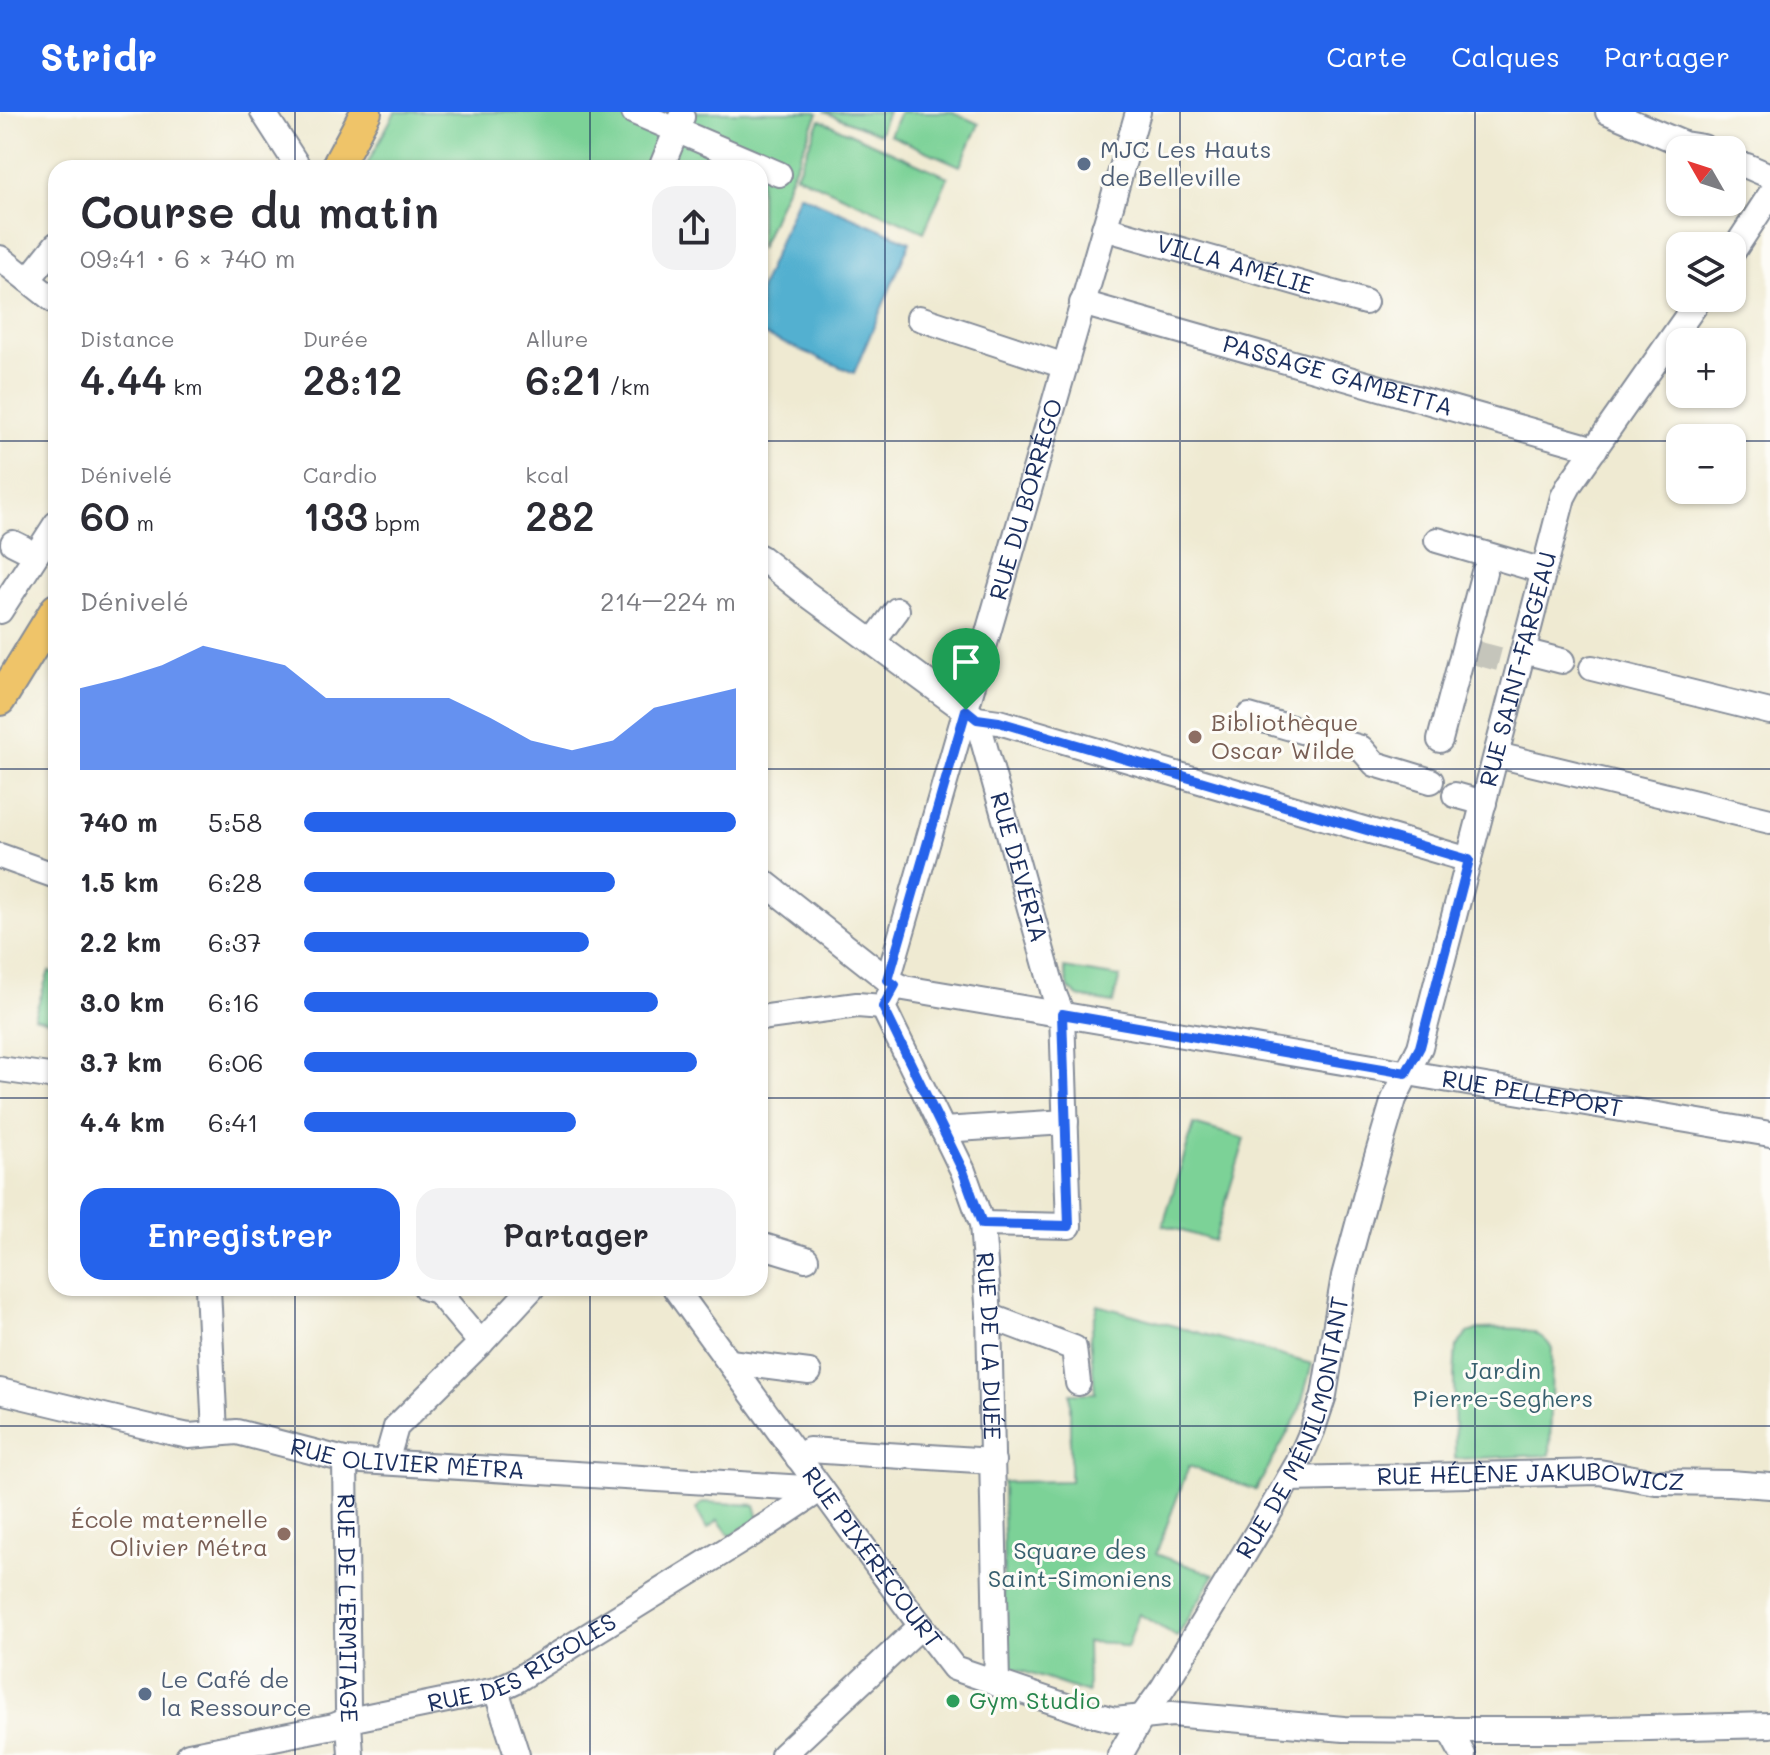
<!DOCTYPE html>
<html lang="fr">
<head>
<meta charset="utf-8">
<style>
  body { margin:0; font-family:Mali,sans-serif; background:#f2f2f3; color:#2b2b33; height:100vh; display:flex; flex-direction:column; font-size:30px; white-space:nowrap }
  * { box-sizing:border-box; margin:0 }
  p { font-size:26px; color:#7c7c81 }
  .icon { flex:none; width:44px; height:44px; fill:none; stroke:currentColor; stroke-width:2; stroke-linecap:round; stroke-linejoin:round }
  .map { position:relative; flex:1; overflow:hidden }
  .side { position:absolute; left:48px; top:48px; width:720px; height:1136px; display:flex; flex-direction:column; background:#fff; border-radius:24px; box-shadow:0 2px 6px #0004 }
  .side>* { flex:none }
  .needle { width:52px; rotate:309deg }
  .tools { position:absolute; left:1666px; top:24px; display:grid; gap:16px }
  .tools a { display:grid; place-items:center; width:80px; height:80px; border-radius:16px; background:#fff; box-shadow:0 2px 6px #0004; font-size:40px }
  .pin { position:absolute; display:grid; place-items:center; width:68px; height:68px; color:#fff; margin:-82px -34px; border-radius:50% 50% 50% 0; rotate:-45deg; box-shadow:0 0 8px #0007 }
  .pin .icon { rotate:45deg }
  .round { display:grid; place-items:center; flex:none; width:84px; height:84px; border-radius:24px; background:#f2f2f3 }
  .headline { display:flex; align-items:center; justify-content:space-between; height:136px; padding:0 32px }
  h1 { font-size:44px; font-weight:600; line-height:60px }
  .stats { display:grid; grid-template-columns:repeat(3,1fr); gap:12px; height:136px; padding:8px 32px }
  .stats div { display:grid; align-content:center }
  .stats b { font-size:40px; font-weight:600 }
  .stats small { font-size:22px; font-weight:400 }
  .stats p { font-size:22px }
  .chart { height:224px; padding:16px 32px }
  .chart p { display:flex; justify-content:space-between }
  .chart svg { width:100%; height:144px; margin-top:8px; fill:#2563eb; opacity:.7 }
  .button { display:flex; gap:16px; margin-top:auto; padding:16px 32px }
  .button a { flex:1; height:92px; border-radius:24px; background:#2563eb; color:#fff; font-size:32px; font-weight:600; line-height:92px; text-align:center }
  .button a+a { background:#f2f2f3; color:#2b2b33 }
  ul { padding:0 32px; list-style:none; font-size:26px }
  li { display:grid; grid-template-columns:128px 96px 1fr; align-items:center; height:60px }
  li i { height:20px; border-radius:10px; background:#2563eb }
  header { display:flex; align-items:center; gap:48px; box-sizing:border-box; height:112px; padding:0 40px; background:#2563eb; color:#fff }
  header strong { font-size:38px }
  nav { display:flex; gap:44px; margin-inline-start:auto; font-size:28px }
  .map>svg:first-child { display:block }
  .green { fill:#7cd297; stroke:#4c807a; stroke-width:2 }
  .water { fill:#52b0d0; stroke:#367097; stroke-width:2 }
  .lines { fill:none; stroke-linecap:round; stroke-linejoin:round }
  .minor-tunnel { stroke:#c5c5bb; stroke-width:24; stroke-dasharray:24 12; stroke-linecap:butt }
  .minor-casing { stroke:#858c98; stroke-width:28 }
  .major-casing { stroke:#858c98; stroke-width:34 }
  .minor { stroke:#fff; stroke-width:24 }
  .major { stroke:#efc469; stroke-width:30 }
  .route-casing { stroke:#fff; stroke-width:16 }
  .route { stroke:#2563eb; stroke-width:10 }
  .grid { fill:none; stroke:#1b2f5e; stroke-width:2; stroke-opacity:0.55 }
  .service-dot { fill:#5c6f8a; stroke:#fdfcf7; stroke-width:3 }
  .education-dot { fill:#8d6e63; stroke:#fdfcf7; stroke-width:3 }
  .leisure-dot { fill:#2e9e5b; stroke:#fdfcf7; stroke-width:3 }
  .labels { text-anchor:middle; stroke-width:6; stroke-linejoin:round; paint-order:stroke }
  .service-label { font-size:24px; fill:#4e5e75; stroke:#fdfcf7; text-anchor:start }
  .street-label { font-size:24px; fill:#1b2f5e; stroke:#fdfcf7 }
  .education-label { font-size:24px; fill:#785e54; stroke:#fdfcf7; text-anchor:start }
  .park-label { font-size:24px; fill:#38606f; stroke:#fdfcf7 }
  .leisure-label { font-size:24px; fill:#27864d; stroke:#fdfcf7; text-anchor:start }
</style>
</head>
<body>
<header>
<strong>Stridr</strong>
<nav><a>Carte</a><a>Calques</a><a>Partager</a></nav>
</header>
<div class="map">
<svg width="1770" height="1643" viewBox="0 0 1770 1643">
  <rect width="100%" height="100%" fill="#fdfcf7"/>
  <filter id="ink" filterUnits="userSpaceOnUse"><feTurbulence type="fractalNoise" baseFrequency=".0125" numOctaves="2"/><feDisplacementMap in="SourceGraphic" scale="16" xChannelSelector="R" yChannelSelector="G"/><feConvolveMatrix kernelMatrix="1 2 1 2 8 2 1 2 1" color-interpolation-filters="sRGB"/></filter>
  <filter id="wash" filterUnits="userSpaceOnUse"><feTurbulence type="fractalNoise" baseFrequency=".006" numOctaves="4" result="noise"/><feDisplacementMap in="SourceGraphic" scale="32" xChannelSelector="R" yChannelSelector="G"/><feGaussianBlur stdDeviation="1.8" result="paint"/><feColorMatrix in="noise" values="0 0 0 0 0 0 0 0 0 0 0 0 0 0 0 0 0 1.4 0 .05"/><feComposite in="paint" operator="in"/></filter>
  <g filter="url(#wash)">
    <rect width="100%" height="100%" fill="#efead2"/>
    <!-- green -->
    <g class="green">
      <polygon points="395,0 815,0 818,1 760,137 760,56 365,56"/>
      <polygon points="824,0 888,0 879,22"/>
      <polygon points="900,0 953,0 979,12 960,54 890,23"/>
      <polygon points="820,8 948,65 924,120 796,63"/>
      <polygon points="1064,856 1120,865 1113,891 1079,885 1069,877"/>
      <polygon points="49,859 56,862 56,911 34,905"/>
      <polygon points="1194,1012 1245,1027 1214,1129 1163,1113"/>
      <polygon points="1098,1193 1312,1252 1299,1300 1256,1378 1189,1354 1156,1442 1214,1463 1177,1525 1139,1502 1127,1536 1112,1531 1087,1530 1088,1581 1004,1553 1003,1370 1070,1369 1070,1281 1095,1281 1090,1225"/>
      <path d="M1479,1217C1507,1217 1534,1210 1552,1236L1550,1343L1455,1347L1454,1263L1456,1235L1468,1221Z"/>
      <polygon points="703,1390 755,1393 759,1406 730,1424 718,1408 707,1417 696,1397"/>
    </g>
    <!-- water -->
    <polygon class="water" points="799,82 910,130 854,261 760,221 760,177"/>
  </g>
  <g filter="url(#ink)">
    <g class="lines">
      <!-- minor-tunnel -->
      <g class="minor-tunnel">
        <polyline points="1732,48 1747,54"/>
        <polyline points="1476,541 1503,548"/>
      </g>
      <defs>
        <g id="minor">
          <polyline points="263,0 299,56"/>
          <polyline points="634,0 779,62"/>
          <polyline points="1608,0 1684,32 1703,35"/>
          <polyline points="1747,54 1770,64"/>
          <polyline points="661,56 682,5"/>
          <path id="s1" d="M1104,116L1365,190"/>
          <polyline points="1732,141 1770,83"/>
          <polyline points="0,146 56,190"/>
          <polyline points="28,168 56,133"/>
          <path id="s2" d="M1082,191L1595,337"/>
          <polyline points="919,206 1065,254"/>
          <polyline points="1437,428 1543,459"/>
          <polyline points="13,431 23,436"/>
          <polyline points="760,445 807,482 977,607 999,610 1469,748"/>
          <polyline points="0,499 56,412"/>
          <polyline points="873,530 897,498"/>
          <polyline points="1523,539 1562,549"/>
          <polyline points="1592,556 1770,600"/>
          <polyline points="1249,604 1361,636 1375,652 1431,669"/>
          <path id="s3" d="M977,607L1054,882L1062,902L1069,1114L982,1112"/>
          <polyline points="1440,628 1484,460"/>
          <polyline points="1497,643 1770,709"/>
          <polyline points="1455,683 1484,691"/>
          <polyline points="0,744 56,764"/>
          <path id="s4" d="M760,767L888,868L904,876L1770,1022"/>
          <path id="s5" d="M888,868L1138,0"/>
          <path id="s6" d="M895,873L883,895L963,1059L982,1112L989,1204L997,1572"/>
          <polyline points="760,906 857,893 883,895"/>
          <polyline points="0,957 56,965"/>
          <polyline points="943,1018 1066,1010"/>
          <polyline points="760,1133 806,1147"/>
          <polyline points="208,1176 215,1321"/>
          <polyline points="426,1176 437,1179 481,1231"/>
          <path id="s7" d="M675,1176L913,1503L954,1556L1081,1599L1115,1608L1172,1602L1344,1617L1433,1618H1568L1770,1613"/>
          <polyline points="989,1204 1074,1236 1078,1271"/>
          <polyline points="730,1250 809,1260"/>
          <path id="s8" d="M0,1279L170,1320L189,1324L237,1320L345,1348L821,1377"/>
          <polyline points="913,1344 993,1349"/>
          <polyline points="798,1346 809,1338 903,1344"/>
          <path id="s9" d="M345,1348L348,1595L351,1643"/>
          <polyline points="386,1350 396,1315 481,1231 532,1176"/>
          <path id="s10" d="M1289,1367L1599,1360L1656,1370L1730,1371L1770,1374"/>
          <polyline points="496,1578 517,1643"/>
          <polyline points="1449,1617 1463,1643"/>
          <path id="s11" d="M189,1643L334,1614L349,1608L496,1578L515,1569L770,1411L821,1377"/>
          <polyline points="783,1643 921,1514"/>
          <path id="s12" d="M1120,1643L1142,1605L1163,1576L1272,1396L1298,1351L1312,1319L1324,1283L1344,1164L1368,1075L1394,987L1420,935L1563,385L1570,372L1700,186"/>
        </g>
        <g id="major">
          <polyline points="336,56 366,0"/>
          <polyline points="0,588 56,497"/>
        </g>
      </defs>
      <!-- minor casing -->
      <use href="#minor" class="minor-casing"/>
      <!-- major casing -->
      <use href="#major" class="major-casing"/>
      <!-- minor -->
      <use href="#minor" class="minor"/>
      <!-- major -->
      <use href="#major" class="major"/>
    </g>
  </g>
  <g class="lines" filter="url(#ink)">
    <defs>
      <polygon id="route" points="966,598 977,607 999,610 1469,748 1420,935 1406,961 1062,902 1069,1114 982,1112 963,1059 883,895 895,873 888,868"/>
    </defs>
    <!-- route casing -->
    <use href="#route" class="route-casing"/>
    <!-- route -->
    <use href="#route" class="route"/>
  </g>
  <!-- grid -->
  <path class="grid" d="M295,0V56M590,0V56M885,0V1643M1180,0V1643M1475,0V1643M0,329H56M760,329H1680M1732,329H1770M0,657H56M760,657H1770M0,986H56M760,986H1770M295,1176V1643M590,1176V1643M0,1314H1770"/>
  <!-- markers -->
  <g class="service-dot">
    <circle cx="1084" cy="52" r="8"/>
    <circle cx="145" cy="1582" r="8"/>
  </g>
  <g class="education-dot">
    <circle cx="1195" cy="625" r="8"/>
    <circle cx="284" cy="1422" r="8"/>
  </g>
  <circle class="leisure-dot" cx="953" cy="1589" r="8"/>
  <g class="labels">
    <!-- service labels -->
    <g class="service-label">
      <text x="1100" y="46">MJC Les Hauts<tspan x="1100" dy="28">de Belleville</tspan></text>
      <text x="161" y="1576">Le Café de<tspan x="161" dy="28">la Ressource</tspan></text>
    </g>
    <!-- street labels -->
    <g class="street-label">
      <text dy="8" stroke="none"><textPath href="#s1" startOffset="136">VILLA AMÉLIE</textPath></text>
      <text dy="8" stroke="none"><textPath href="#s2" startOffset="266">PASSAGE GAMBETTA</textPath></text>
      <text dy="8" stroke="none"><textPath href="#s5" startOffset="500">RUE DU BORRÉGO</textPath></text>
      <text dy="8" stroke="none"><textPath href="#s12" startOffset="1168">RUE SAINT-FARGEAU</textPath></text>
      <text dy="8" stroke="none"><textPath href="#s3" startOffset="154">RUE DEVÉRIA</textPath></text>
      <text dy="8" stroke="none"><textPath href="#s4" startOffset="818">RUE PELLEPORT</textPath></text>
      <text dy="8" stroke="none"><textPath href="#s6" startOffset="386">RUE DE LA DUÉE</textPath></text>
      <text dy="8" stroke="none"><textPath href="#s12" startOffset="374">RUE DE MÉNILMONTANT</textPath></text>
      <text dy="8" stroke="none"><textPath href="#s8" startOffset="416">RUE OLIVIER MÉTRA</textPath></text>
      <text dy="8" stroke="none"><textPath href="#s10" startOffset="242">RUE HÉLÈNE JAKUBOWICZ</textPath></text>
      <text dy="8" stroke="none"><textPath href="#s7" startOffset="334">RUE PIXÉRÉCOURT</textPath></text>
      <text dy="8" stroke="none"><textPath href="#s9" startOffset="148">RUE DE L'ERMITAGE</textPath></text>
      <text dy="8" stroke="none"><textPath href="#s11" startOffset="348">RUE DES RIGOLES</textPath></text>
    </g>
    <!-- education labels -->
    <g class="education-label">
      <text x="1211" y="619">Bibliothèque<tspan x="1211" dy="28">Oscar Wilde</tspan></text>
      <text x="268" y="1416" text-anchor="end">École maternelle<tspan x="268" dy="28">Olivier Métra</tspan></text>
    </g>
    <!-- park labels -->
    <g class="park-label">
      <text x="1503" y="1267">Jardin<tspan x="1503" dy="28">Pierre-Seghers</tspan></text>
      <text x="1080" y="1447">Square des<tspan x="1080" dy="28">Saint-Simoniens</tspan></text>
    </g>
    <!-- leisure labels -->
    <g class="leisure-label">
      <text x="969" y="1597">Gym Studio</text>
    </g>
  </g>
</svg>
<div class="tools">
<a><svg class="needle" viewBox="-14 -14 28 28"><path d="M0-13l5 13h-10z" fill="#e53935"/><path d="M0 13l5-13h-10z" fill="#7c7c81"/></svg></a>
<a><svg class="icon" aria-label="layers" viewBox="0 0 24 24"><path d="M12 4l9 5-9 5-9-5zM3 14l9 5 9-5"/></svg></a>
<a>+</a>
<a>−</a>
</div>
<div class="pin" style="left:966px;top:598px;background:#1e9e55"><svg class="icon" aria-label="arrive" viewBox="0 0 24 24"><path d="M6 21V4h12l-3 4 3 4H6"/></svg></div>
<section class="side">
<div class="headline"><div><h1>Course du matin</h1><p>09:41 · 6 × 740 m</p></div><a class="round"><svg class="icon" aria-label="share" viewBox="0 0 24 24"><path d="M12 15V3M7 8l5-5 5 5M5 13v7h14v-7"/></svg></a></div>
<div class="stats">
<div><p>Distance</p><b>4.44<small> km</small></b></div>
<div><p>Durée</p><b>28:12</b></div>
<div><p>Allure</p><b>6:21<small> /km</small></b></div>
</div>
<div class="stats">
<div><p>Dénivelé</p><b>60<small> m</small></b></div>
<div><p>Cardio</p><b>133<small> bpm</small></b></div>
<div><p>kcal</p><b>282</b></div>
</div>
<div class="chart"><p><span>Dénivelé</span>214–224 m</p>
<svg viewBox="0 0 160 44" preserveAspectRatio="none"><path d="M0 44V19L10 16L20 12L30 6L40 9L50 12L60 22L70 22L80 22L90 22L100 28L110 35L120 38L130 35L140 25L150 22L160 19V44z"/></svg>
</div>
<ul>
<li><b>740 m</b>5:58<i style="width:100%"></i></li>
<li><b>1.5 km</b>6:28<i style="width:72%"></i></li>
<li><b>2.2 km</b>6:37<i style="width:66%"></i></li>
<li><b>3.0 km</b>6:16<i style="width:82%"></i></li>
<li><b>3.7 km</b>6:06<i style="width:91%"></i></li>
<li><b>4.4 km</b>6:41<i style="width:63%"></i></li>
</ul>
<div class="button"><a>Enregistrer</a><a>Partager</a></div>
</section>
</div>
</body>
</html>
